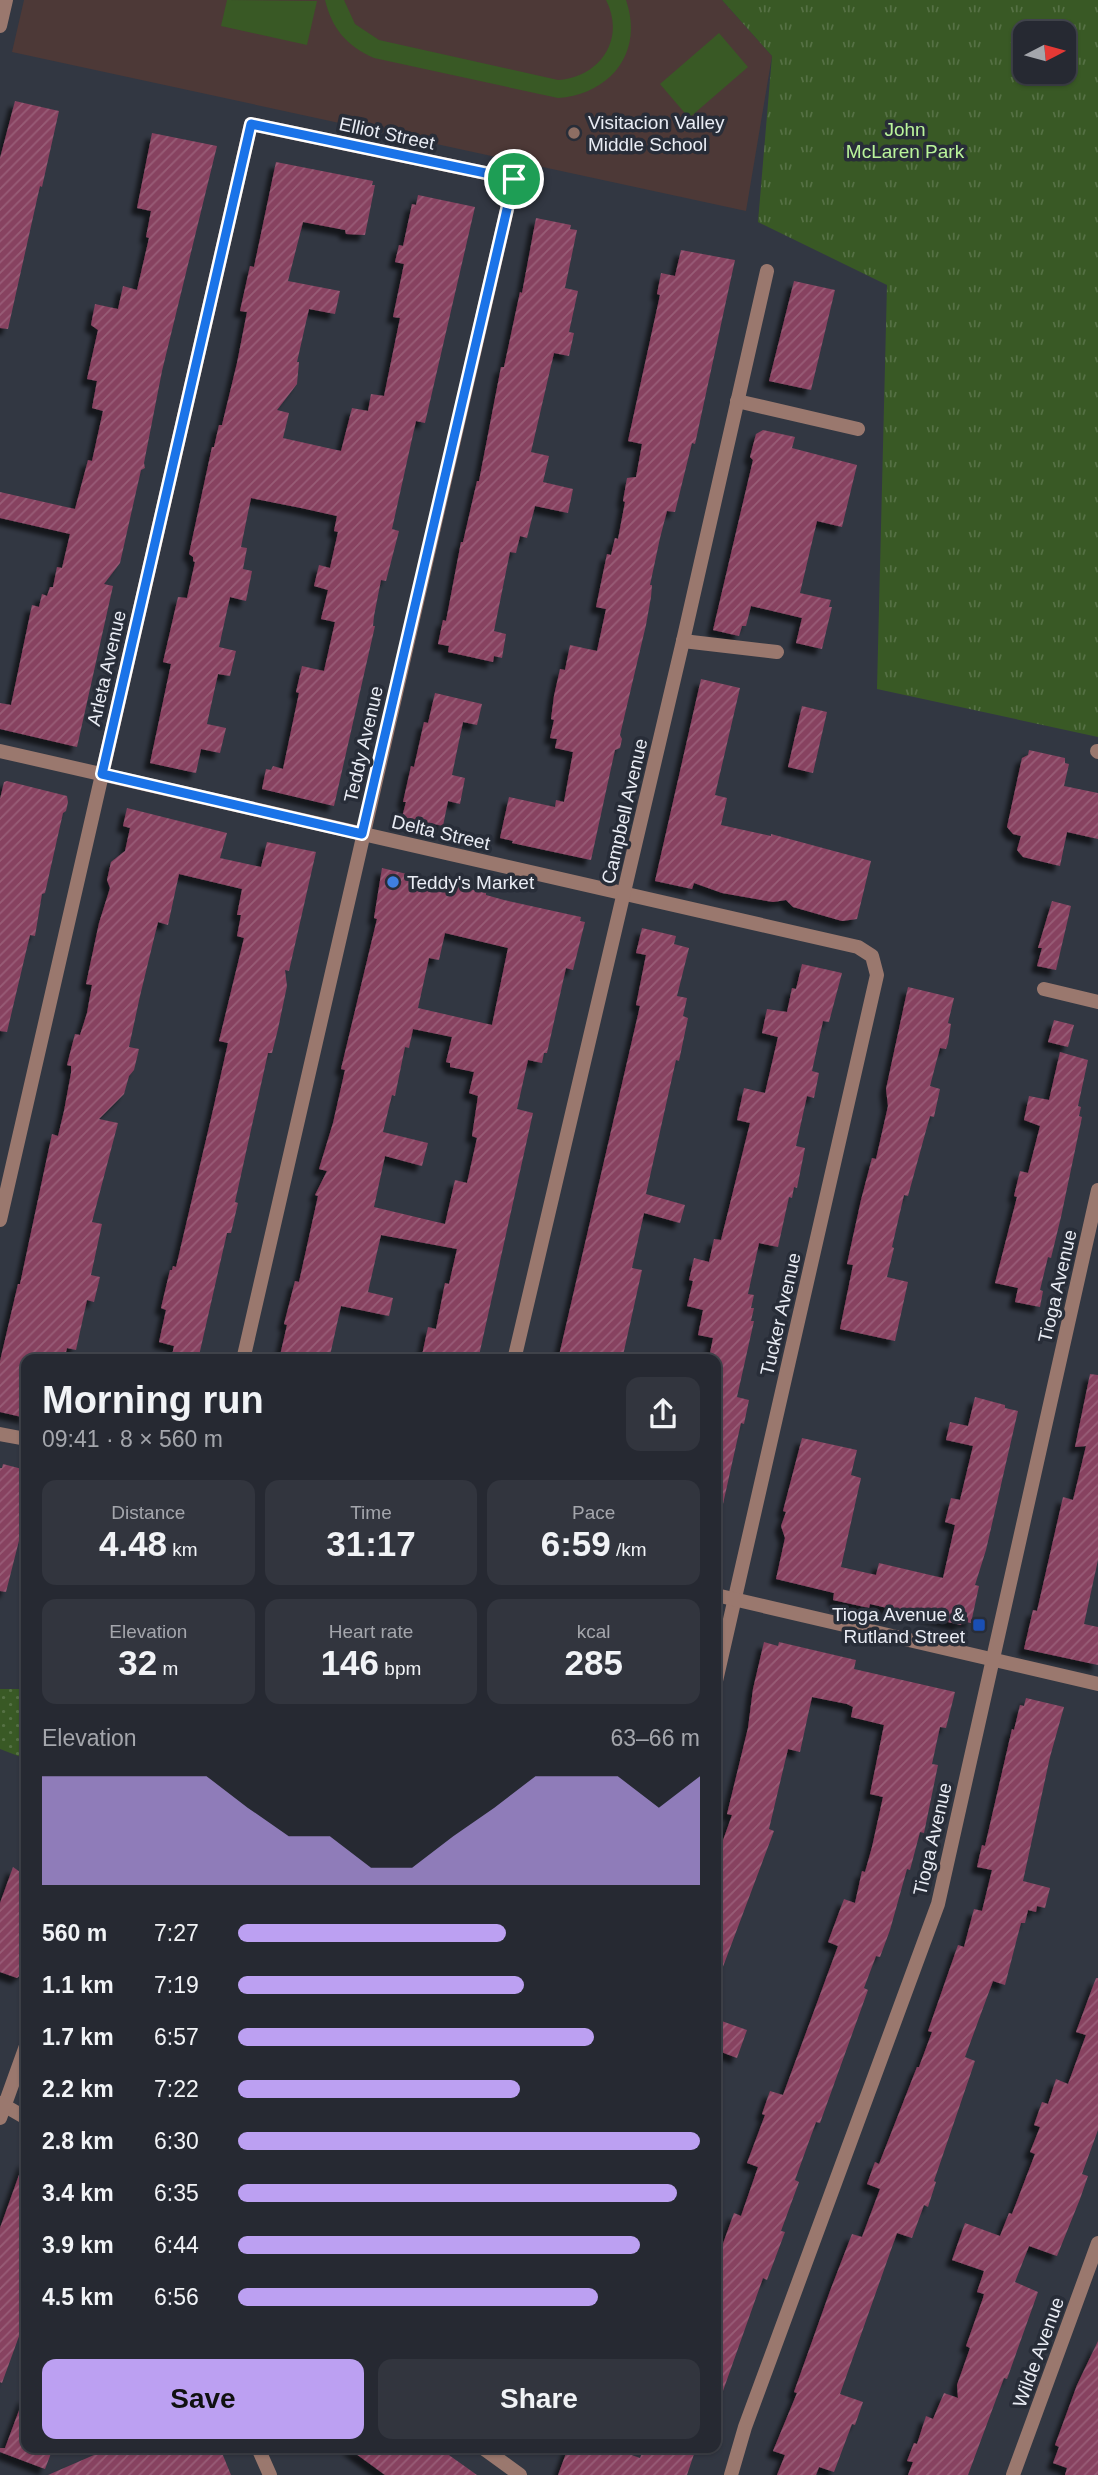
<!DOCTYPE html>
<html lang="en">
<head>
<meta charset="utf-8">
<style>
  body { margin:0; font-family:Arial,sans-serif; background:#32353e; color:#f1f3f6; height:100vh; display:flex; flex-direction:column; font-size:26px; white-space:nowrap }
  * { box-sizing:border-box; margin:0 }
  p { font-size:23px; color:#a4a6ac }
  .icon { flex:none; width:38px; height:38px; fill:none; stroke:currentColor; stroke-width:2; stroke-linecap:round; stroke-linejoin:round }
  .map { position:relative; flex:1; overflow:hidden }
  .sheet { position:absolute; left:21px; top:1354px; width:700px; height:1099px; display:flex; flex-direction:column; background:#262932; border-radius:14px; box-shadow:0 2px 5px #0004,0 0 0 2px #42454d }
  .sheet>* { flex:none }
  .needle { width:46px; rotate:84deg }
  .fabs { position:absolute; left:1013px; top:21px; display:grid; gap:14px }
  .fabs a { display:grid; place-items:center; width:63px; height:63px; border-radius:14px; background:#262932; box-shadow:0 2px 5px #0004,0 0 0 2px #42454d; font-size:35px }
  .pin { position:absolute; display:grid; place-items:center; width:60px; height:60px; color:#fff; margin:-30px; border:4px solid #fff; border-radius:50%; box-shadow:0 2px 7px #0007 }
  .round { display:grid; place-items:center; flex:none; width:74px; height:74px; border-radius:14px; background:#32353e }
  .headline { display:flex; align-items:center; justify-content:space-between; height:119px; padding:0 21px }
  h1 { font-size:38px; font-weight:800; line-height:52px }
  .metrics { display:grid; grid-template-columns:repeat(3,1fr); gap:10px; height:119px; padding:7px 21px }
  .metrics div { display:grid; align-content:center; border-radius:14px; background:#32353e; text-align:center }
  .metrics b { font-size:35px; font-weight:800 }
  .metrics small { font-size:19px; font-weight:400 }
  .metrics p { font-size:19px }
  .chart { height:196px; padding:14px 21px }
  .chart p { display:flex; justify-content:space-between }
  .chart svg { width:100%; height:126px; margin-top:7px; fill:#bca0f2; opacity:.7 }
  .primary-button { display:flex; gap:14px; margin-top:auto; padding:14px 21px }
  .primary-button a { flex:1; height:80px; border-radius:14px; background:#bca0f2; color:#111; font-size:28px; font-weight:800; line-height:80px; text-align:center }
  .primary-button a+a { background:#32353e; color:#f1f3f6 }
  ul { padding:0 21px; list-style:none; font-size:23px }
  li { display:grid; grid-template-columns:112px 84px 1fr; align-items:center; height:52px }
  li i { height:18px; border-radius:9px; background:#bca0f2 }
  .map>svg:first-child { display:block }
  .education { fill:#4d3937 }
  .grass { fill:url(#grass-dots) }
  .park { fill:url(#park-tufts); fill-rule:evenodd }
  .pitch { fill:#395925 }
  .building { fill:url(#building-hatch); fill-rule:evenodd; filter:url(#shadow) }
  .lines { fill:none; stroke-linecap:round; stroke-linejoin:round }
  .minor { stroke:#9a786e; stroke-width:14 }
  .route-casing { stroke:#fff; stroke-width:14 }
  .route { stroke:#1a73e8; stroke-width:9 }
  .education-dot { fill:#8d6e63; stroke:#282d38; stroke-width:2.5 }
  .shop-dot { fill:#3f7fe0; stroke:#282d38; stroke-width:2.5 }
  .transit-dot { fill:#1a4fb4; stroke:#282d38; stroke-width:2.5 }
  .labels { text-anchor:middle; stroke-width:7; stroke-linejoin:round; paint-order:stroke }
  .poi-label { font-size:19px; fill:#e9ecf4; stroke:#282d38; text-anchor:start }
  .park-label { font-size:19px; fill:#baf49b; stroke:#282d38 }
  .street-label { font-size:19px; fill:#e9ecf4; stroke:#282d38 }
</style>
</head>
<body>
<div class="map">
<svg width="1098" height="2475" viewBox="0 0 1098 2475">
  <defs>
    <pattern id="grass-dots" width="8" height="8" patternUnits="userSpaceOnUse" patternTransform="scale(1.75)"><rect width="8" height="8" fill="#395925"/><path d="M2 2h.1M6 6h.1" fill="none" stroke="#567145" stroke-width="1.8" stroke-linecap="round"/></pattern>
    <pattern id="park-tufts" width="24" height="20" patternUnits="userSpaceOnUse" patternTransform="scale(1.75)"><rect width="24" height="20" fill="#395925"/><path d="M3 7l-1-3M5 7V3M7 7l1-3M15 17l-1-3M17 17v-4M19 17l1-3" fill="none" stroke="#567145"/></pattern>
    <pattern id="building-hatch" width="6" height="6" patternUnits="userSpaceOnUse" patternTransform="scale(1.75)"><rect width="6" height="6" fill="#874260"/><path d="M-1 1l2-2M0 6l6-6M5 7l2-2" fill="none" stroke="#985d77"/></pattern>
    <filter id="shadow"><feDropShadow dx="-6" dy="6" stdDeviation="2" flood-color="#0009"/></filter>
  </defs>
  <rect width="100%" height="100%" fill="#323742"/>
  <!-- education -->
  <polygon class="education" points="24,0 722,0 772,56 746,211 12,52"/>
  <!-- grass -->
  <polygon class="grass" points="0,1689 26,1689 26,1759 0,1749"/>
  <!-- park -->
  <path class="park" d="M722,0H1098V737L877,689L887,285L758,222L772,56ZM1026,33H1064V72H1026Z"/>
  <!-- pitch -->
  <g class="pitch">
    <polygon points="227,0 317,1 307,45 221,26"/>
    <path d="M325,0H344L355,24L379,40L558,80C600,77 626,39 606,0H626C644,52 611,94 558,98L374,58C347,46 332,29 325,0Z"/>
    <polygon points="719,33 748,67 689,118 660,84"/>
  </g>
  <!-- building -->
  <g class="building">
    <polygon points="15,101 59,111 42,187 40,186 8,329 0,328 0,158"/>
    <polygon points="152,133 217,146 162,371 144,463 145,468 141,470 120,563 104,584 113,586 77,747 0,729 0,703 11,705 32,605 39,607 42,594 47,596 50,587 53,587 57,567 62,568 70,534 0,518 0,492 75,509 88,460 92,461 103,411 92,408 97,381 87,379 98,330 91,325 95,304 118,309 123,286 137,290 149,238 146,237 151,211 137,208"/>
    <polygon points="276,162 373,181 372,185 375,185 365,235 346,234 345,230 303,222 288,281 340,291 335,314 309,309 297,362 299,362 297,384 277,410 289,413 283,438 341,451 352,408 368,411 371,394 384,396 400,318 393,317 404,264 395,262 399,245 403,246 412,204 416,205 418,195 475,207 425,423 416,421 392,529 399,531 386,581 381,580 374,616 373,626 375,626 334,806 262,789 266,769 271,770 273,766 283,769 299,693 296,692 302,666 324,671 335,622 321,619 328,590 314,586 319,565 330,568 338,532 334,531 337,516 301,508 251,498 241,547 247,548 243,569 252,571 246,601 230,597 219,647 236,651 230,676 218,674 207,724 226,728 220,753 201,749 196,773 150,763 171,664 163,662 178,597 187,598 195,562 193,561 193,557 189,554 212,447 214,447 219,425 222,425 237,363 247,312 240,311 250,266 254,267"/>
    <polygon points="536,218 571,225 570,229 577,230 565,288 578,291 569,332 574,333 569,356 554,353 531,452 549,456 543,482 573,489 568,513 535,506 527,538 520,536 516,553 510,552 494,631 506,634 502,658 494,656 493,662 448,652 449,646 438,644 443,620 446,621 461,542 463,542 477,481 479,481 501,367 504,367 520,292 522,293"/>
    <polygon points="681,250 735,260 695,444 692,443 675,512 667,511 660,538 650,585 652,585 651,597 646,625 620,735 622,739 620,748 615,750 591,860 512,843 513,841 500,838 509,797 555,807 556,800 564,802 573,752 555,748 557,739 550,738 554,720 551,719 554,696 560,669 565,670 570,645 597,651 606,609 596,607 607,554 611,555 615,538 618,539 625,502 623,501 627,478 636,477 642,444 628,441 660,295 657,294 661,273 675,276"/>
    <polygon points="794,281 835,290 811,390 769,381"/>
    <polygon points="763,430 795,437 792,448 857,465 842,527 817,521 800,593 831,600 829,607 832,607 822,649 796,643 802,618 751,606 746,626 742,626 739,636 713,630 753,460 750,457 756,434"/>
    <polygon points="701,679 740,688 715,795 727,798 721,825 771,836 771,834 871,861 857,919 842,921 793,907 786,900 773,902 722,893 694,883 692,889 655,881"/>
    <polygon points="435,693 482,704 477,725 463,722 452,775 465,778 460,804 448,801 443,826 402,817 406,802 403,802 411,766 414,767 424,722 428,723"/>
    <polygon points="802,706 827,712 813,773 788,767"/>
    <polygon points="1029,750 1065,758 1065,763 1069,764 1064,786 1098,793 1098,839 1067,832 1060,866 1023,857 1017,850 1021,836 1013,834 1007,827 1022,758 1028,755"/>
    <polygon points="7,781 67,796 68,802 66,811 63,813 45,893 42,894 35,936 30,935 7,1032 0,1031 0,799 4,782"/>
    <polygon points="127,808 227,833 220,858 261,867 267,842 316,852 289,971 285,970 287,986 278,1029 272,1053 268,1053 235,1202 238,1203 231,1233 227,1233 198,1360 171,1360 174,1346 159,1342 166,1310 161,1308 170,1270 172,1270 173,1266 176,1267 213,1110 228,1043 219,1041 244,938 237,936 241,915 237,915 242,889 179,874 168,925 158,922 140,996 129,1047 139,1049 134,1070 129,1076 124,1094 99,1119 118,1123 92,1222 102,1224 91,1275 100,1277 94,1302 87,1300 76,1350 67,1348 64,1360 26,1360 26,1418 0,1412 0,1361 18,1284 20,1284 52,1134 58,1136 64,1111 71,1073 71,1066 67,1065 75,1034 80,1035 87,1013 92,985 86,984 99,923 110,888 107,880 111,862 125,851 130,828 123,826"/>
    <path d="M382,868L486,893V895L504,900L581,917L580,921L585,922L573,970L566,968L547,1053H544L542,1063L528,1060L517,1109L533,1113L478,1360H421L428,1327L436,1329L445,1283L449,1284L457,1249L381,1235L368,1292L393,1298L389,1316L341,1306L329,1360H279L287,1325L284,1324L295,1281L299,1282L318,1196L315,1195L327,1171L319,1169L333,1123L345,1070L341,1069L377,919L374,918ZM445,933L508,948L492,1025L418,1008L429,958L439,960ZM413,1029L452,1037L446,1062L450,1063V1067L474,1072L469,1093L478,1096L472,1136L477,1138L467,1183L455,1180L445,1224L374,1207L385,1156L422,1166L428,1143L383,1132L392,1095L395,1096L405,1047L409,1048Z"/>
    <polygon points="1052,901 1071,906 1056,970 1037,966 1042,948 1038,948"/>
    <polygon points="642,928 676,936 674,944 689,948 677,996 687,998 683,1016 688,1018 679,1061 676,1060 646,1194 685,1205 680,1223 644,1213 632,1268 642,1270 622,1360 558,1360 640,1006 636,1005 646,955 636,953"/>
    <polygon points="802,964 842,973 829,1022 823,1021 812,1071 819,1073 814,1098 807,1096 796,1146 805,1148 797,1188 794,1187 792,1198 789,1197 778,1247 759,1243 748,1294 754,1295 751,1308 754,1308 751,1321 754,1321 737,1397 749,1400 744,1424 741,1423 723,1504 716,1503 716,1360 711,1360 712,1354 710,1353 713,1338 698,1335 703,1310 687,1306 693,1281 689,1280 694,1258 709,1262 714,1239 721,1240 750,1123 737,1120 744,1088 765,1093 778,1037 762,1033 767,1009 787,1012 792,988 796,989"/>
    <polygon points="908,987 954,998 948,1023 951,1024 948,1043 946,1049 940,1048 930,1086 940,1089 934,1117 930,1116 908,1196 904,1195 892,1247 894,1248 887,1277 908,1282 895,1341 840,1329 853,1265 847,1264 861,1200 872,1158 876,1159 888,1106 886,1089"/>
    <polygon points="1054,1020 1074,1025 1068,1047 1048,1042"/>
    <polygon points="1060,1052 1088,1060 1078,1106 1081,1107 1079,1116 1082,1117 1061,1217 1051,1258 1048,1257 1040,1290 1043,1291 1040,1307 1015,1302 1018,1288 995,1283 1017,1197 1014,1196 1020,1171 1028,1173 1040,1126 1024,1120 1029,1096 1049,1100"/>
    <polygon points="1090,1374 1098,1375 1098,1560 1084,1624 1098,1627 1098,1665 1024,1649 1033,1610 1037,1611 1063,1497 1073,1500 1086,1446 1075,1447"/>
    <polygon points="975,1397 1005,1405 1005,1408 1018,1411 986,1550 975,1585 979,1586 971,1623 962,1621 961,1625 870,1604 869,1608 833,1600 834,1593 776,1579 785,1538 781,1526 786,1512 783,1511 802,1438 857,1450 851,1475 861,1478 841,1567 876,1575 879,1563 943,1578 955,1525 945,1522 951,1498 960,1500 973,1446 946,1440 950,1422 968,1426"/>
    <polygon points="3,1464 26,1470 26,1513 6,1592 0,1591 0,1468 2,1468"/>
    <polygon points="764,1642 778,1646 779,1642 856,1660 854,1669 955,1692 946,1728 940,1727 932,1764 938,1765 924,1833 920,1832 910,1870 907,1869 890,1930 880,1957 876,1956 864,1988 868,1990 846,2051 820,2123 816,2122 795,2180 799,2182 781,2231 785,2232 767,2280 763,2278 718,2405 716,2405 716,2263 734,2213 741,2216 758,2167 747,2163 765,2115 762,2114 770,2091 783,2095 838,1946 828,1942 844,1899 855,1903 862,1871 865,1872 872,1847 883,1797 870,1794 884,1725 851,1717 853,1707 847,1704 812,1697 800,1752 788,1749 769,1829 774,1831 718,1980 716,1980 716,1860 732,1815 727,1814 748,1728 753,1689"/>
    <polygon points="1026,1698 1064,1707 1050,1757 1023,1881 1050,1888 1045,1908 1037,1906 1036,1912 1028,1910 1025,1923 1021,1923 1005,1985 993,1981 965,2057 975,2061 934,2181 936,2182 928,2207 924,2205 912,2238 897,2233 840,2394 863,2402 855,2425 852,2424 834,2472 819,2467 816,2475 777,2475 785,2455 773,2451 797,2393 794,2392 830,2291 852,2234 862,2237 880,2189 867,2184 875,2162 879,2164 917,2067 919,2067 932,2032 928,2031 958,1945 964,1947 974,1909 982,1911 992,1870 977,1867 982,1845 985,1846 1012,1729 1014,1730 1020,1705 1024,1706"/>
    <polygon points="13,1867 26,1876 26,1961 25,1971 17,1978 0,1972 0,1903"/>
    <polygon points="1096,1978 1098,1978 1098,2130 1082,2174 1088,2176 1080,2199 1057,2256 1029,2246 1015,2282 1038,2292 1007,2379 1004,2378 968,2475 908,2475 913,2462 907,2461 914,2443 917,2444 926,2416 933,2419 944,2393 958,2398 957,2385 970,2348 966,2346 983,2298 984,2294 977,2292 984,2271 952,2260 965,2223 1000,2236 1009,2213 1012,2214 1035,2154 1030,2152 1040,2127 1034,2125 1042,2102 1048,2104 1056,2079 1068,2084 1086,2035 1076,2032"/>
    <polygon points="716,2019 747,2030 737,2058 716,2050"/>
    <polygon points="24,2161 26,2161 26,2317 2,2383 0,2382 0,2228"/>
    <polygon points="1098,2341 1098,2475 1065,2475 1067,2468 1053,2463 1059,2447 1055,2445 1077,2385"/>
    <polygon points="24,2397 26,2397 26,2448 53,2448 45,2469 0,2452 0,2448 5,2448"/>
    <polygon points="110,2448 220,2448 231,2475 48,2475"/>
    <polygon points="348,2448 439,2448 477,2475 385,2475"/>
    <polygon points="568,2448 612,2448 640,2458 642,2453 648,2455 650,2448 696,2448 687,2475 558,2475"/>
  </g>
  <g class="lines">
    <!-- minor -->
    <g class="minor">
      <polyline points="0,26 6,0"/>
      <polyline points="737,401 858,429"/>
      <polyline points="683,641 777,652"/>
      <polyline points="0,751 858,947 872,956 877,975 716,1681"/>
      <polyline points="1097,751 1098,752"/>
      <polyline points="1044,989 1098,1002"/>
      <polyline points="0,1220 251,124 514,179 243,1360"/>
      <polyline points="514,1360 683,641 767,271"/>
      <polyline points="0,1434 26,1439"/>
      <polyline points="716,1595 1098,1684"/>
      <polyline points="0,2103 26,2118"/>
      <polyline points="0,2118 26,2046"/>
      <polyline points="258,2448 270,2475"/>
      <polyline points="483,2448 520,2475"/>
      <polyline points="731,2475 745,2427 938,1904 1098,1190"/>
      <polyline points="1013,2475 1098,2243"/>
    </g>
  </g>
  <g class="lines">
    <defs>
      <polygon id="route" points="251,124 514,179 362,834 102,774"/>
    </defs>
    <!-- route casing -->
    <use href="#route" class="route-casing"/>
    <!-- route -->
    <use href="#route" class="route"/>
  </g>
  <!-- markers -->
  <circle class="education-dot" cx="574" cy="133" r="7"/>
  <circle class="shop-dot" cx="393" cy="882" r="7"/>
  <rect class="transit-dot" x="972" y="1618" width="14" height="14" rx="3.5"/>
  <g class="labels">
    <!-- poi labels -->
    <g class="poi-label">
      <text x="588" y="129">Visitacion Valley<tspan x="588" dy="22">Middle School</tspan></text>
      <text x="407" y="889">Teddy's Market</text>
      <text x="965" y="1621" text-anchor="end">Tioga Avenue &amp;<tspan x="965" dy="22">Rutland Street</tspan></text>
    </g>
    <!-- park labels -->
    <g class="park-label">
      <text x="905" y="136">John<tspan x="905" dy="22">McLaren Park</tspan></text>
    </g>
    <!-- street labels -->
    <g class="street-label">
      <text transform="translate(387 133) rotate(12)" y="7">Elliot Street</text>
      <text transform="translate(106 668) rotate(-77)" y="7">Arleta Avenue</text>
      <text transform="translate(363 744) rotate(-77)" y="7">Teddy Avenue</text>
      <text transform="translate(624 811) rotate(-77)" y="7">Campbell Avenue</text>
      <text transform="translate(441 832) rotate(13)" y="7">Delta Street</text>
      <text transform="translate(1057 1286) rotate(-77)" y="7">Tioga Avenue</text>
      <text transform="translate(780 1314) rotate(-77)" y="7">Tucker Avenue</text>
      <text transform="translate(932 1839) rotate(-77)" y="7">Tioga Avenue</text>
      <text transform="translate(1038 2352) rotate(-70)" y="7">Wilde Avenue</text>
    </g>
  </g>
</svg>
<div class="fabs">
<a><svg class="needle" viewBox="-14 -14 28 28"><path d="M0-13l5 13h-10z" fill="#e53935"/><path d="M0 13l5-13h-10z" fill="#a4a6ac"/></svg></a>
</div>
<div class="pin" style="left:514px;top:179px;background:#1e9e55"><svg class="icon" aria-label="arrive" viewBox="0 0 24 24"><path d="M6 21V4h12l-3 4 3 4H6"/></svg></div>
<section class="sheet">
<div class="headline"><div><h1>Morning run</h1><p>09:41 · 8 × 560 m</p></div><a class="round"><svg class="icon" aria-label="share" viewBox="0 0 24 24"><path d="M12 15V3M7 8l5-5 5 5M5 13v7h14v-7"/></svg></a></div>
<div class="metrics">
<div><p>Distance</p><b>4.48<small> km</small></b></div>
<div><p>Time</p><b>31:17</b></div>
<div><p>Pace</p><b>6:59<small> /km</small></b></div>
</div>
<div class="metrics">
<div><p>Elevation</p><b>32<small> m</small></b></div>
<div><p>Heart rate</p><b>146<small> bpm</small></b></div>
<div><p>kcal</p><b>285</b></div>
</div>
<div class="chart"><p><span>Elevation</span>63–66 m</p>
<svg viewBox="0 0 160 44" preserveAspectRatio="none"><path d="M0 44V6L10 6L20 6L30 6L40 6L50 17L60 27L70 27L80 38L90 38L100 27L110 17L120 6L130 6L140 6L150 17L160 6V44z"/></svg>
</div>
<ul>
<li><b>560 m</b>7:27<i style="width:58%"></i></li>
<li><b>1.1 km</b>7:19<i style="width:62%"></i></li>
<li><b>1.7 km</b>6:57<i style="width:77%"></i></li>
<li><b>2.2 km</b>7:22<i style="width:61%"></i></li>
<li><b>2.8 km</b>6:30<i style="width:100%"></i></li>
<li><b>3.4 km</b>6:35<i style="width:95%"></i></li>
<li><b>3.9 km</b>6:44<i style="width:87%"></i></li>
<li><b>4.5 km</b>6:56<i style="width:78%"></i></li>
</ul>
<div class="primary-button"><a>Save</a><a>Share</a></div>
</section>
</div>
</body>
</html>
